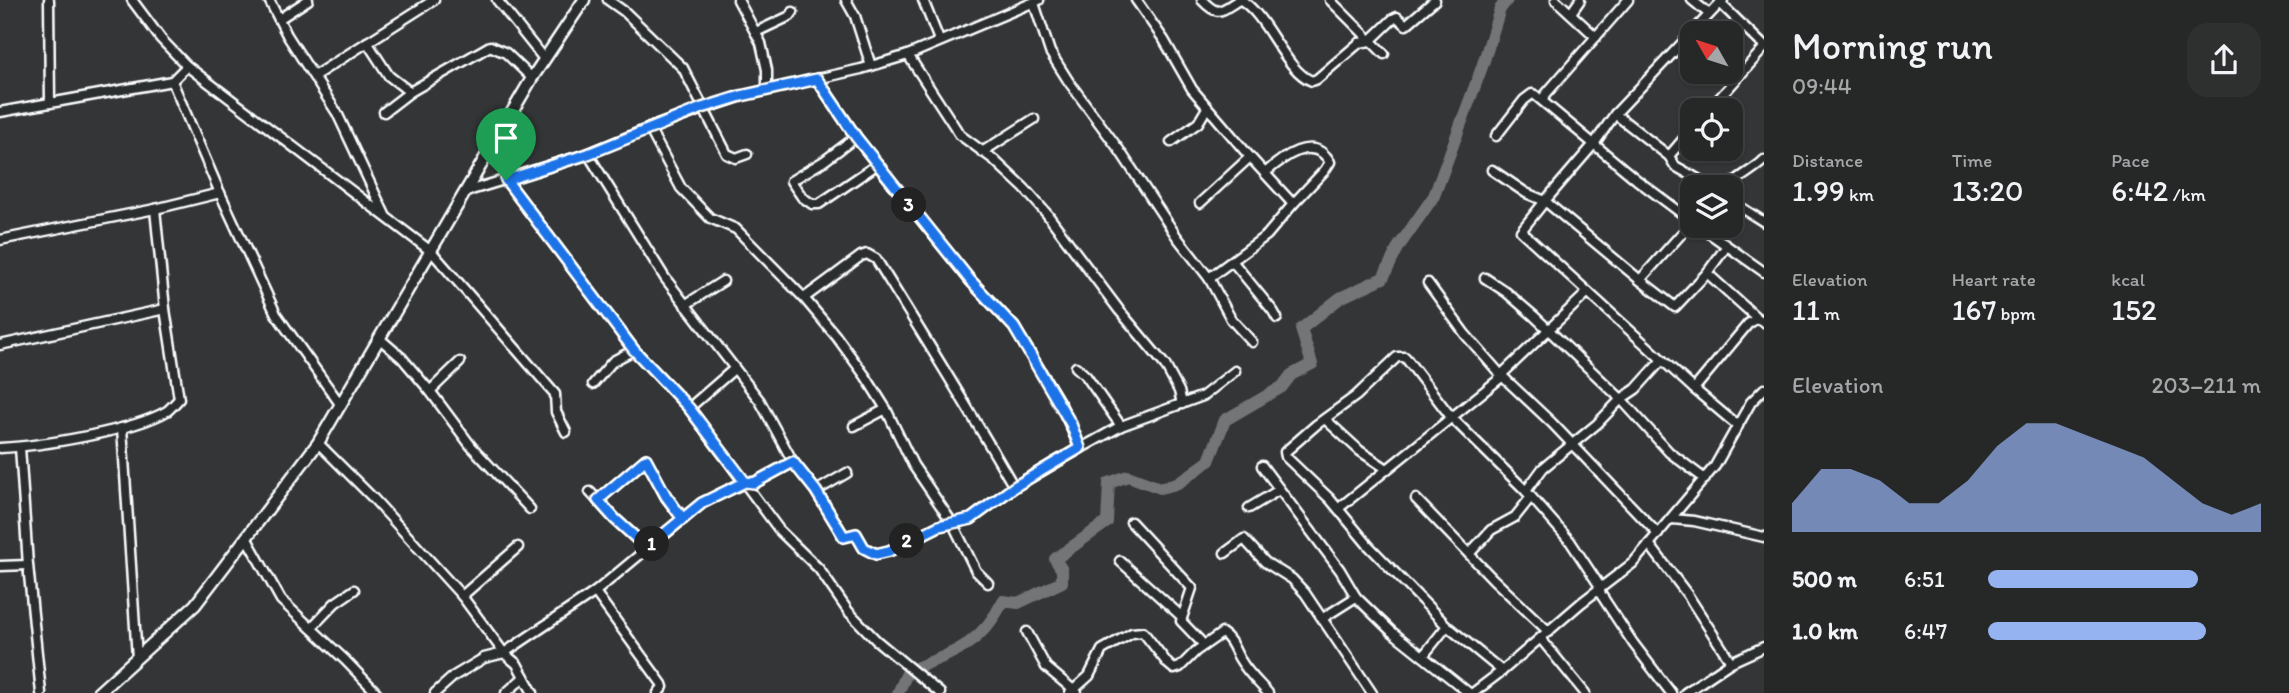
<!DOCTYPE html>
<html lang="en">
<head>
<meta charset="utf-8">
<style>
  body { margin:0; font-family:Itim,sans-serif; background:#2e3030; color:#f1f3f6; height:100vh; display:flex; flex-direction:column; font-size:26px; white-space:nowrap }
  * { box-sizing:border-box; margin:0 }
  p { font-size:23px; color:#a4a6a8 }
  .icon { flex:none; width:38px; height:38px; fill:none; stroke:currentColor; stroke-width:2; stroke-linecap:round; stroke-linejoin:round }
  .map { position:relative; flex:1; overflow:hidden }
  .panel { display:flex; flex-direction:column; background:#262828; width:525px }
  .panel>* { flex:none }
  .needle { width:46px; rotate:309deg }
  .buttons { position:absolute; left:1680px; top:21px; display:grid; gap:14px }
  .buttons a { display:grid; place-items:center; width:63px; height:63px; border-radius:14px; background:#262828; box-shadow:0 2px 5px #0004,0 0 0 2px #424445; font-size:35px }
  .pin { position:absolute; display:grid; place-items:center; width:60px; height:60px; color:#fff; margin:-72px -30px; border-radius:50% 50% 50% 0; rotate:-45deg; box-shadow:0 0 7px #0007 }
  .pin .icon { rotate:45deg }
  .km { position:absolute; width:35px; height:35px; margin:-18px; border-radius:50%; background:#222; color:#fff; font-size:19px; line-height:35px; text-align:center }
  .round { display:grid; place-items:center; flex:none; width:74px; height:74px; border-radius:21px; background:#2e3030 }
  .summary { display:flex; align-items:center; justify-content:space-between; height:119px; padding:0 28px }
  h1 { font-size:38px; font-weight:600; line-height:52px }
  .figures { display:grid; grid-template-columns:repeat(3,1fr); gap:10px; height:119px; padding:7px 28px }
  .figures div { display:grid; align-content:center }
  .figures b { font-size:30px; font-weight:600 }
  .figures small { font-size:19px; font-weight:400 }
  .figures p { font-size:19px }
  .chart { height:196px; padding:14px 28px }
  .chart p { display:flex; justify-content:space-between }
  .chart svg { width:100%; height:126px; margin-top:7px; fill:#95b2f1; opacity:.7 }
  ul { padding:0 28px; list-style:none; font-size:23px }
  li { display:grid; grid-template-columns:112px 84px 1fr; align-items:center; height:52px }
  li i { height:18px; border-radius:9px; background:#95b2f1 }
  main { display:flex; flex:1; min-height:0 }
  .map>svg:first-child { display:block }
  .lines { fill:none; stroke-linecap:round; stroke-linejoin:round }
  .river { stroke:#737576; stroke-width:12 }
  .minor-casing { stroke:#fff; stroke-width:13 }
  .tertiary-casing { stroke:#fff; stroke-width:15 }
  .minor { stroke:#2a2d2e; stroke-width:8 }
  .tertiary { stroke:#2a2d2e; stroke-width:10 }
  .route-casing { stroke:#fff; stroke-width:14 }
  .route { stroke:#1a73e8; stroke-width:9 }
</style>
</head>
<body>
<main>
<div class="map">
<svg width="1764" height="693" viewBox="0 0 1764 693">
  <rect width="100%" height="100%" fill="#333536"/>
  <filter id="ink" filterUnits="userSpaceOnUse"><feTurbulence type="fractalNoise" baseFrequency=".0143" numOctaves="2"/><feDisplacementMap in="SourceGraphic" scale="14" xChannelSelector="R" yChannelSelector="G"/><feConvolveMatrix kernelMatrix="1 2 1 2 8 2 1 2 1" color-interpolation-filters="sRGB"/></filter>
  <g filter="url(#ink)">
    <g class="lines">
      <!-- river -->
      <path class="river" d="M898,693L908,671C952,653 980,647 1003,601L1018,603L1062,582V570L1055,559L1107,522L1109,483L1128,476L1160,488L1177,484L1209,461L1225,420L1282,387L1291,375L1312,364L1301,329L1340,298L1383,278L1399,246L1434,196L1482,67L1500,9L1507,0"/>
      <defs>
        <g id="minor">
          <polyline points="49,0 50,103"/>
          <polyline points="132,0 161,39 187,66"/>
          <polyline points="269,0 287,35 337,113 385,215"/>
          <polyline points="497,0 544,59"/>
          <polyline points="608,0 625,12 683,68 727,154 736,158 747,154"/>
          <polyline points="738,0 761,43 767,70 767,90"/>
          <polyline points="846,0 855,16 871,66"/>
          <polyline points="923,0 939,40"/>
          <path d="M1202,0C1219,18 1221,10 1239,0"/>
          <path d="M1241,0C1267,15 1285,71 1312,81L1317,79L1359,43L1370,41L1393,19L1397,17L1406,25L1435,0"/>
          <polyline points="1330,0 1384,54"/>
          <polyline points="1556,0 1596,37"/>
          <polyline points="1692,0 1709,14"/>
          <polyline points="1034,3 1050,52 1069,82 1120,151 1177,237 1209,278 1267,235 1293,204 1250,157 1192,89 1164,40 1136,0"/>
          <polyline points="1720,3 1764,46"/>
          <polyline points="1571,13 1580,0"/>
          <polyline points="279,19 308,0"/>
          <polyline points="756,32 790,16 793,12"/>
          <polyline points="367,42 389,76 410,92"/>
          <polyline points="908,55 960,135 993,159 1024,188 1047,214 1119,310 1165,365 1179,391 1182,404"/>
          <polyline points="314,76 434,0"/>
          <polyline points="817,79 856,137 911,207 970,280 1014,327 1061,405 1080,448"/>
          <polyline points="172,81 220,193 276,314 340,404"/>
          <polyline points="1543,100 1545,95 1628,0"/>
          <polyline points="1709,110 1764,48"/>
          <polyline points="0,112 172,81 187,66 432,252 555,394 556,412 566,432"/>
          <polyline points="384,112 410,92 490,46 506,53 532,78"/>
          <polyline points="1615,114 1669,156 1675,166 1712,187"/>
          <path d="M649,128L681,188L710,218L736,229L804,298L861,256L867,254L876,259C923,335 970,410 1014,487"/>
          <polyline points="1496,136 1524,100 1532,94 1535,95 1637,180 1692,221"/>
          <polyline points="856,137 824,161 791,181 802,197 812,204 819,204 878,164"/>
          <polyline points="1171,142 1198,123 1207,108"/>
          <polyline points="982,152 1034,119"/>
          <polyline points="588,154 665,278 760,401 793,462 816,491 847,473"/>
          <polyline points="1669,156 1692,129"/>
          <polyline points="1492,170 1526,193 1545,201 1594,144 1615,114 1723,0"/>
          <path d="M1265,173C1282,158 1313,133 1330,162L1325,170L1293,204"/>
          <polyline points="506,180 634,350 689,408 780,531 819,569 848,611 876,640 940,693"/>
          <path d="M1729,187C1739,176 1753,171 1764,160"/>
          <polyline points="468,191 588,154 649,128 741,96 861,69 908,55 1039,0"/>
          <polyline points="1731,201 1764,222"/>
          <polyline points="1200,203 1250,157"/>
          <polyline points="1692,222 1640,280 1545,201 1521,231 1694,389 1738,426"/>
          <polyline points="1699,226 1764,272"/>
          <polyline points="0,240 155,209 220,193"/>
          <polyline points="1233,262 1273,311 1277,318"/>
          <polyline points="1707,273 1757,318"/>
          <polyline points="1209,278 1231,319 1252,342"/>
          <polyline points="1485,278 1506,292 1534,316 1621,399 1669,452 1705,479"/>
          <polyline points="1640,280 1675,307 1707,273 1726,247"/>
          <polyline points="1428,283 1465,334 1501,375 1552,423 1658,534"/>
          <polyline points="804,298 836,336 866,377 886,409 913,465 953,524 976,571 988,583"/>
          <polyline points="685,305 723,281"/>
          <polyline points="379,338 402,358 430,391 471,446 530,509"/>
          <polyline points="0,345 165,309"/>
          <polyline points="1076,367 1086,376 1121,426"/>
          <polyline points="1501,375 1588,292"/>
          <polyline points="593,384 613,361 634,350"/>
          <polyline points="1694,389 1748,324 1757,318 1764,322"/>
          <polyline points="430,391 460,362"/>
          <polyline points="689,408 734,369"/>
          <polyline points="1325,419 1360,451 1387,469"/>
          <polyline points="854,426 886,409"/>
          <polyline points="122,428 137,658"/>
          <polyline points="318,443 373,498 462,596 504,653 517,664 533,693"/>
          <polyline points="20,447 28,565 41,693"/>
          <path d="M0,448C41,446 133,431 167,411C171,408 175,403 179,399L165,309L155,209"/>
          <polyline points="1262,466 1340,570 1356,597 1391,631 1469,693"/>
          <polyline points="816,491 844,537 856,534 864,548 876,554 889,551 939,526 971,519 1014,487 1054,463 1121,426 1203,396 1235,371"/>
          <polyline points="1526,491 1543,468 1597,424 1621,399 1636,389 1662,360"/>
          <polyline points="590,492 615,519 647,548"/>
          <polyline points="1416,499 1493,579 1549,632"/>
          <polyline points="598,500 646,459 666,497 683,519"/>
          <polyline points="1249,508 1279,490"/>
          <polyline points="1339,508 1503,376"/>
          <polyline points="1672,519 1694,521 1764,537"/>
          <polyline points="1131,522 1192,588 1181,621 1204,645"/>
          <polyline points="247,539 281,600 345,660 377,693"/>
          <polyline points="1649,544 1687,594 1731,662"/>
          <polyline points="1225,553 1244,539 1265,562 1292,579 1305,593 1372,693"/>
          <polyline points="1469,554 1491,530 1515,517 1531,497"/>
          <polyline points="1120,561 1181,616"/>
          <polyline points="0,566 28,565"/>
          <polyline points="1598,590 1633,643 1671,693"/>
          <polyline points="595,592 662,684 663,687 658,693"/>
          <polyline points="462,596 518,547"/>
          <polyline points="1323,618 1356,597"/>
          <polyline points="311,628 335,603 354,590"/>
          <polyline points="1027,632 1046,667 1077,693"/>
          <polyline points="1541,639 1585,693"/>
          <polyline points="1423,656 1447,626"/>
          <polyline points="1502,671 1447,626 1368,545 1330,499 1286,457 1285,452 1316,425 1356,396 1397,357 1405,357 1451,417 1526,491 1570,541 1601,588"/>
          <polyline points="435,693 454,676 484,658 504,653 595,592 702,503 745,482 754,483 793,462"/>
          <polyline points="506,693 524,677"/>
          <path d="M1070,693L1089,676L1102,650L1132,633L1143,632L1168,664L1174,669L1180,667L1196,651L1222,633C1233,640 1234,651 1241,661C1248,673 1259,683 1268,693"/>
          <polyline points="1473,693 1502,671 1581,603 1633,563 1715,466 1751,402 1764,389"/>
          <polyline points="1685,693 1731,662 1764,647"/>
        </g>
        <polyline id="tertiary" points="98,693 195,605 318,443 532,78 584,0"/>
      </defs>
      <!-- minor casing -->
      <use href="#minor" class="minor-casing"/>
      <!-- tertiary casing -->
      <use href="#tertiary" class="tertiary-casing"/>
      <!-- minor -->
      <use href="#minor" class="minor"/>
      <!-- tertiary -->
      <use href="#tertiary" class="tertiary"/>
    </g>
  </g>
  <g class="lines" filter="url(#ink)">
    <defs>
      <polyline id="route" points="506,180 634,350 689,408 745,482 702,503 647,548 615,519 598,500 646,459 666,496 683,519 702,503 745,482 754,483 793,462 816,491 844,537 856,534 864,548 876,554 889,551 939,526 971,519 1014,487 1080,448 1071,424 1014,327 970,280 856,137 817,79 741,96 702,108 588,154 506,180"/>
    </defs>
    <!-- route casing -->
    <use href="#route" class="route-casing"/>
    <!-- route -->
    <use href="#route" class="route"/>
  </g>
</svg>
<div class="buttons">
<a><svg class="needle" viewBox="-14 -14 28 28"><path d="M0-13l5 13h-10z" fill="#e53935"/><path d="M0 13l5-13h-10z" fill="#a4a6a8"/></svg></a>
<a><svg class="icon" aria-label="locate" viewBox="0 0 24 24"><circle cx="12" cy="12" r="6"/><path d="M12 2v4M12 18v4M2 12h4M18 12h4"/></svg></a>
<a><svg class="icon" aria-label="layers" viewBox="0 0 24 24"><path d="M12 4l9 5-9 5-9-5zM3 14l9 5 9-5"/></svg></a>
</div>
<div class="pin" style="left:506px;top:180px;background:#1e9e55"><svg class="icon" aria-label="arrive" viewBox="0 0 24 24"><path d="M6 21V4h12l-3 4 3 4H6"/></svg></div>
<b class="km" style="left:652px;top:544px">1</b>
<b class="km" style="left:907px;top:541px">2</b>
<b class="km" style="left:909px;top:205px">3</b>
</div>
<section class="panel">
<div class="summary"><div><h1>Morning run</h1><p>09:44</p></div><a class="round"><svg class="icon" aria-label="share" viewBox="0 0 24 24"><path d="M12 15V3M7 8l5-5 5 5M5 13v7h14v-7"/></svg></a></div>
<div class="figures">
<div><p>Distance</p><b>1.99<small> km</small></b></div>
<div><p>Time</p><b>13:20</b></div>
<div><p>Pace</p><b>6:42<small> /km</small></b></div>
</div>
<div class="figures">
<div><p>Elevation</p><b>11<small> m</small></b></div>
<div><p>Heart rate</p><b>167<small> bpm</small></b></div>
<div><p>kcal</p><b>152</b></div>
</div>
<div class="chart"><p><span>Elevation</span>203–211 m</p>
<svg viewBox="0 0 160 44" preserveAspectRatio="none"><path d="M0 44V34L10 22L20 22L30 26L40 34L50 34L60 26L70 14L80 6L90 6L100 10L110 14L120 18L130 26L140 34L150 38L160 34V44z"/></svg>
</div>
<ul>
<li><b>500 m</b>6:51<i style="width:77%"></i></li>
<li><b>1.0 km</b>6:47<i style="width:80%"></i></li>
</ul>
</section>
</main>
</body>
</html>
